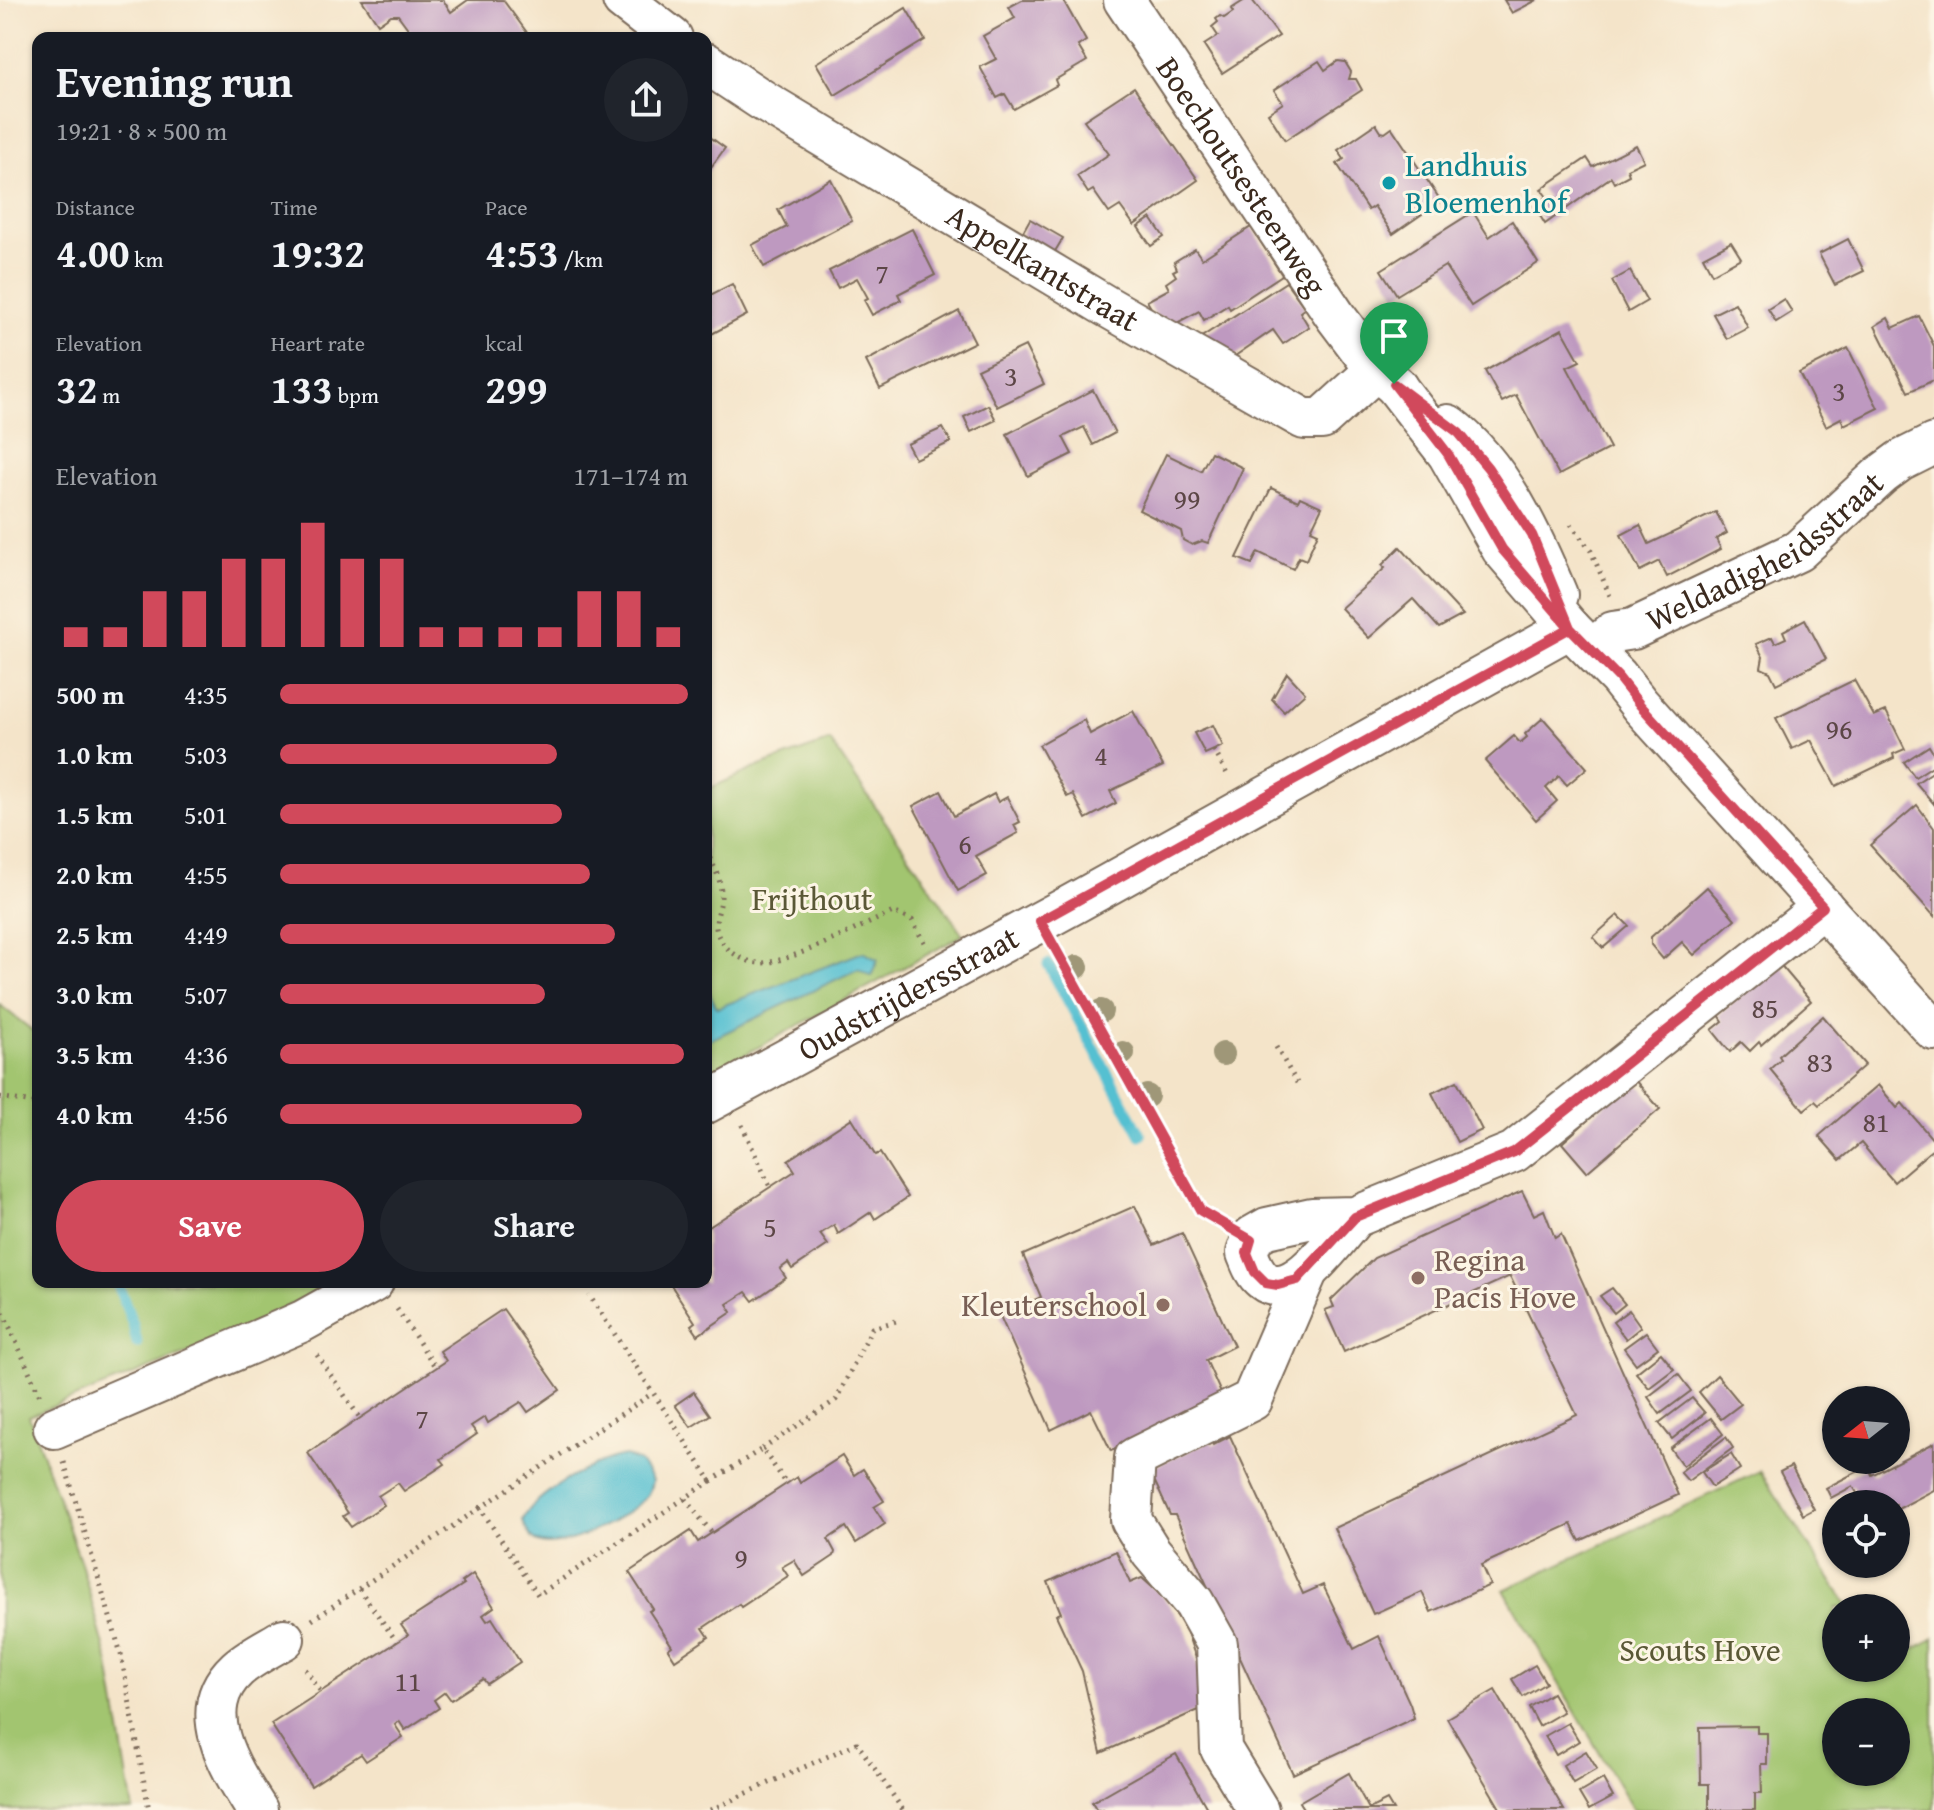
<!DOCTYPE html>
<html lang="en">
<head>
<meta charset="utf-8">
<style>
  body { margin:0; font-family:"Gentium Book Plus",serif; background:#20242c; color:#f1f3f6; height:100vh; display:flex; flex-direction:column; font-size:30px; white-space:nowrap }
  * { box-sizing:border-box; margin:0 }
  p { font-size:26px; color:#9ea1a6 }
  .icon { flex:none; width:44px; height:44px; fill:none; stroke:currentColor; stroke-width:2; stroke-linecap:round; stroke-linejoin:round }
  .map { position:relative; flex:1; overflow:hidden }
  .panel { position:absolute; left:32px; top:32px; width:680px; height:1256px; display:flex; flex-direction:column; background:#171b24; border-radius:16px; box-shadow:0 2px 6px #0004 }
  .panel>* { flex:none }
  .needle { width:52px; rotate:253deg }
  .controls { position:absolute; left:1822px; top:1386px; display:grid; gap:16px }
  .controls a { display:grid; place-items:center; width:88px; height:88px; border-radius:50%; background:#171b24; box-shadow:0 2px 6px #0004; font-size:40px }
  .pin { position:absolute; display:grid; place-items:center; width:68px; height:68px; color:#fff; margin:-82px -34px; border-radius:50% 50% 50% 0; rotate:-45deg; box-shadow:0 0 8px #0007 }
  .pin .icon { rotate:45deg }
  .round { display:grid; place-items:center; flex:none; width:84px; height:84px; border-radius:42px; background:#20242c }
  .headline { display:flex; align-items:center; justify-content:space-between; height:136px; padding:0 24px }
  h1 { font-size:44px; font-weight:800; line-height:60px }
  .metrics { display:grid; grid-template-columns:repeat(3,1fr); gap:12px; height:136px; padding:8px 24px }
  .metrics div { display:grid; align-content:center }
  .metrics b { font-size:40px; font-weight:800 }
  .metrics small { font-size:22px; font-weight:400 }
  .metrics p { font-size:22px }
  .chart { height:224px; padding:16px 24px }
  .chart p { display:flex; justify-content:space-between }
  .chart svg { width:100%; height:144px; margin-top:8px; stroke:#d1495b; stroke-width:6 }
  .cta { display:flex; gap:16px; margin-top:auto; padding:16px 24px }
  .cta a { flex:1; height:92px; border-radius:48px; background:#d1495b; color:#fff; font-size:32px; font-weight:800; line-height:92px; text-align:center }
  .cta a+a { background:#20242c; color:#f1f3f6 }
  ul { padding:0 24px; list-style:none; font-size:26px }
  li { display:grid; grid-template-columns:128px 96px 1fr; align-items:center; height:60px }
  li i { height:20px; border-radius:10px; background:#d1495b }
  .map>svg:first-child { display:block }
  .green { fill:#a2c56f; stroke:#6e7846; stroke-width:2; fill-rule:evenodd }
  .water { fill:#55c0d1; stroke:#487578; stroke-width:2 }
  .lines { fill:none; stroke-linecap:round; stroke-linejoin:round }
  .stream { stroke:#55c0d1; stroke-width:11 }
  .building { fill:#be99c0 }
  .minor-casing { stroke:#7c6b5a; stroke-width:44 }
  .path { stroke:#7c6b5a; stroke-width:5; stroke-dasharray:2 6; stroke-linecap:butt }
  .minor { stroke:#fff; stroke-width:40 }
  .tree { fill:#9f9778 }
  .route-casing { stroke:#fff; stroke-width:16 }
  .route { stroke:#d1495b; stroke-width:10 }
  .culture-dot { fill:#0f9aa8; stroke:#fcf5e5; stroke-width:3 }
  .education-dot { fill:#8d6e63; stroke:#fcf5e5; stroke-width:3 }
  .labels { text-anchor:middle; stroke-width:6; stroke-linejoin:round; paint-order:stroke }
  .number-label { font-size:28px; fill:#5c4646 }
  .culture-label { font-size:32px; fill:#0d838f; stroke:#fcf5e5; text-anchor:start }
  .street-label { font-size:32px; fill:#3b2a1e; stroke:#fcf5e5 }
  .park-label { font-size:32px; fill:#5a5836; stroke:#fcf5e5 }
  .education-label { font-size:32px; fill:#785e54; stroke:#fcf5e5; text-anchor:start }
</style>
</head>
<body>
<div class="map">
<svg width="1934" height="1810" viewBox="0 0 1934 1810">
  <rect width="100%" height="100%" fill="#fcf5e5"/>
  <filter id="ink" filterUnits="userSpaceOnUse"><feTurbulence type="fractalNoise" baseFrequency=".0125" numOctaves="2"/><feDisplacementMap in="SourceGraphic" scale="16" xChannelSelector="R" yChannelSelector="G"/><feConvolveMatrix kernelMatrix="1 2 1 2 8 2 1 2 1" color-interpolation-filters="sRGB"/></filter>
  <filter id="wash" filterUnits="userSpaceOnUse"><feTurbulence type="fractalNoise" baseFrequency=".006" numOctaves="4" result="noise"/><feDisplacementMap in="SourceGraphic" scale="32" xChannelSelector="R" yChannelSelector="G"/><feGaussianBlur stdDeviation="1.8" result="paint"/><feColorMatrix in="noise" values="0 0 0 0 0 0 0 0 0 0 0 0 0 0 0 0 0 1.4 0 .05"/><feComposite in="paint" operator="in"/></filter>
  <g filter="url(#wash)">
    <rect width="100%" height="100%" fill="#f4e4c9"/>
    <!-- green -->
    <g class="green">
      <polygon points="830,741 963,935 706,1076 706,790 760,766"/>
      <polygon points="0,1005 38,1035 38,1282 333,1282 248,1329 29,1416 81,1563 109,1664 133,1810 0,1810"/>
      <path d="M1760,1471L1849,1608H1836V1668H1896V1659L1934,1638V1810H1633L1504,1590ZM1836,1712H1896V1772H1836Z"/>
    </g>
    <!-- water -->
    <g class="water">
      <polygon points="863,952 878,960 871,976 858,969 706,1042 706,986 717,1008"/>
      <path d="M625,1456L640,1462L652,1480C651,1487 650,1492 645,1498C629,1516 560,1554 536,1541C528,1536 525,1528 523,1520C534,1494 597,1459 625,1456Z"/>
    </g>
    <g class="lines">
      <!-- stream -->
      <g class="stream">
        <polyline points="1048,964 1141,1135"/>
        <polyline points="117,1282 133,1325 137,1343"/>
      </g>
    </g>
    <g id="blocks">
      <!-- building -->
      <g class="building">
        <polygon points="362,0 443,0 451,12 468,0 503,0 531,38 415,38 398,15 391,15 378,24"/>
        <polygon points="1022,0 1063,0 1086,41 1078,46 1087,61 1055,80 1057,85 1014,109 1005,94 997,98 980,67 996,59 983,36 1015,18 1009,7"/>
        <polygon points="1245,0 1252,0 1279,36 1222,73 1204,45 1218,36 1212,27 1218,22 1216,19 1220,16 1224,18 1233,12 1231,9"/>
        <polygon points="1504,0 1537,0 1512,13"/>
        <polygon points="906,8 925,40 835,95 816,63"/>
        <polygon points="1319,61 1325,70 1338,61 1345,62 1351,72 1349,79 1356,79 1362,90 1285,140 1268,113 1283,103 1274,90"/>
        <polygon points="1134,87 1198,180 1134,225 1120,206 1109,213 1093,190 1088,193 1077,176 1109,154 1084,120"/>
        <polygon points="1376,124 1381,132 1385,133 1392,128 1441,201 1393,234 1374,206 1368,210 1337,164 1344,159 1338,150"/>
        <polygon points="706,134 725,148 706,174"/>
        <polygon points="1636,145 1644,161 1627,169 1629,175 1614,183 1611,177 1545,224 1534,206 1547,197 1541,189 1587,158 1593,167"/>
        <polygon points="831,179 852,221 764,267 752,245 787,227 778,210"/>
        <polygon points="1473,212 1489,237 1512,221 1538,263 1471,306 1445,266 1397,295 1381,270"/>
        <polygon points="1151,218 1164,237 1151,246 1138,227"/>
        <polygon points="1030,219 1063,238 1054,253 1021,235"/>
        <polygon points="1251,227 1282,275 1230,309 1228,305 1204,320 1199,311 1175,324 1156,316 1147,301 1169,289 1166,283 1176,276 1173,271 1177,269 1174,262 1195,249 1202,259"/>
        <polygon points="912,229 935,275 898,294 901,300 872,315 864,300 868,298 857,278 838,288 829,271"/>
        <polygon points="1848,239 1864,271 1835,285 1819,254"/>
        <polygon points="1731,242 1741,258 1712,274 1703,257"/>
        <polygon points="1630,271 1647,301 1628,312 1612,281"/>
        <polygon points="1286,282 1305,308 1300,312 1309,327 1283,344 1273,330 1232,358 1200,338"/>
        <polygon points="732,284 747,315 706,337 706,297"/>
        <polygon points="1784,299 1792,312 1776,322 1768,309"/>
        <polygon points="1735,303 1748,328 1727,339 1713,314"/>
        <polygon points="959,311 975,342 880,389 866,361"/>
        <polygon points="1919,316 1934,346 1934,380 1908,392 1875,326 1888,318 1893,328"/>
        <polygon points="1562,329 1580,361 1567,367 1610,448 1559,475 1516,395 1502,402 1485,371"/>
        <polygon points="1025,346 1044,384 997,407 977,369"/>
        <polygon points="1848,348 1878,408 1844,425 1841,418 1826,426 1799,373"/>
        <polygon points="1093,390 1115,433 1093,445 1084,427 1063,437 1072,454 1028,476 1007,434"/>
        <polygon points="988,405 996,420 971,432 964,417"/>
        <polygon points="943,428 951,442 915,459 907,444"/>
        <polygon points="1211,452 1243,468 1208,543 1202,541 1192,545 1183,540 1181,531 1139,510 1166,454 1201,471"/>
        <polygon points="1271,488 1298,501 1300,497 1322,507 1311,530 1318,533 1306,560 1299,557 1293,569 1258,552 1252,564 1237,558"/>
        <polygon points="1716,512 1727,533 1716,539 1721,549 1667,577 1659,561 1640,571 1621,535 1640,525 1649,544"/>
        <polygon points="1400,547 1463,615 1439,628 1413,599 1369,638 1341,608 1385,568 1382,565"/>
        <polygon points="1805,619 1826,659 1776,684 1770,672 1761,668 1763,657 1756,644 1772,637 1775,643 1786,638 1783,631"/>
        <polygon points="1287,673 1305,693 1284,712 1272,699"/>
        <polygon points="1854,680 1874,716 1886,711 1905,749 1893,754 1894,758 1836,786 1811,740 1792,749 1776,718"/>
        <polygon points="1133,711 1163,766 1110,791 1116,803 1086,819 1073,794 1067,797 1039,745 1084,720 1090,734"/>
        <polygon points="1543,718 1587,768 1567,785 1559,776 1546,788 1557,801 1536,820 1485,761 1514,736 1520,743 1527,737 1525,734"/>
        <polygon points="1213,725 1223,746 1205,754 1194,733"/>
        <polygon points="1929,746 1934,754 1934,765 1915,777 1904,762"/>
        <polygon points="1934,771 1934,804 1916,783"/>
        <polygon points="941,791 954,816 994,794 998,802 1007,797 1020,822 1014,825 1018,833 976,856 987,875 958,891 913,806"/>
        <polygon points="1917,805 1934,828 1934,916 1870,845"/>
        <polygon points="1707,887 1735,919 1694,955 1682,942 1663,959 1651,945 1651,937"/>
        <polygon points="1618,915 1629,926 1603,948 1593,937"/>
        <polygon points="1779,963 1811,1001 1761,1045 1759,1042 1750,1051 1741,1042 1730,1052 1712,1030 1723,1021 1719,1015"/>
        <polygon points="1823,1016 1865,1065 1819,1105 1815,1101 1804,1110 1770,1069 1781,1059 1779,1056"/>
        <polygon points="1634,1079 1660,1109 1587,1172 1562,1143"/>
        <polygon points="1457,1081 1482,1130 1457,1142 1432,1093"/>
        <polygon points="1878,1085 1897,1108 1902,1103 1934,1141 1934,1148 1894,1182 1861,1143 1840,1160 1819,1136"/>
        <polygon points="852,1118 875,1155 880,1153 908,1197 875,1219 871,1212 838,1234 834,1225 820,1234 828,1245 792,1269 788,1263 780,1269 786,1278 753,1301 746,1292 727,1304 732,1312 698,1335 691,1325 695,1322 669,1282 706,1282 706,1229 795,1171 788,1160"/>
        <polygon points="1522,1191 1534,1215 1544,1210 1555,1238 1561,1234 1678,1495 1580,1541 1571,1524 1481,1565 1490,1585 1431,1612 1422,1592 1373,1614 1334,1528 1577,1415 1510,1276 1344,1352 1325,1310 1334,1307 1331,1300 1374,1258"/>
        <polygon points="1135,1206 1154,1245 1182,1233 1234,1346 1206,1360 1224,1400 1111,1451 1091,1410 1051,1430 1000,1316 1041,1297 1023,1255"/>
        <polygon points="1612,1288 1625,1304 1614,1313 1600,1296"/>
        <polygon points="503,1309 560,1390 528,1412 521,1402 488,1423 485,1417 471,1426 477,1434 441,1459 445,1464 404,1491 398,1483 378,1496 384,1505 351,1527 343,1516 348,1513 308,1453 446,1361 440,1351"/>
        <polygon points="1629,1310 1641,1327 1626,1339 1613,1322"/>
        <polygon points="1646,1332 1658,1348 1636,1364 1624,1348"/>
        <polygon points="1661,1353 1674,1369 1649,1388 1636,1373"/>
        <polygon points="1678,1374 1691,1391 1660,1414 1648,1397"/>
        <polygon points="1717,1375 1741,1404 1721,1419 1699,1392"/>
        <polygon points="694,1392 710,1415 691,1427 675,1405"/>
        <polygon points="1692,1398 1705,1413 1672,1439 1659,1423"/>
        <polygon points="1711,1418 1723,1434 1683,1466 1670,1448"/>
        <polygon points="1230,1436 1303,1594 1323,1585 1354,1649 1379,1636 1410,1704 1414,1718 1293,1774 1175,1515 1170,1515 1149,1469 1211,1441 1213,1445"/>
        <polygon points="1726,1437 1733,1448 1688,1481 1680,1472"/>
        <polygon points="1934,1443 1934,1490 1896,1510 1896,1504 1863,1504 1853,1486 1831,1498 1826,1488 1868,1466 1872,1475"/>
        <polygon points="1731,1454 1740,1469 1712,1487 1702,1472"/>
        <polygon points="842,1456 854,1475 863,1469 884,1501 874,1507 885,1524 856,1543 846,1527 828,1539 835,1552 834,1556 804,1576 794,1560 782,1567 788,1576 741,1607 739,1604 703,1628 709,1637 675,1660 668,1649 672,1646 649,1611 653,1609 629,1572 691,1531 698,1542 797,1477 800,1483"/>
        <polygon points="1791,1466 1814,1509 1803,1515 1780,1472"/>
        <polygon points="1116,1551 1130,1583 1142,1578 1163,1597 1185,1627 1200,1670 1201,1709 1101,1753 1082,1671 1056,1615 1061,1613 1048,1582"/>
        <polygon points="473,1574 494,1607 483,1615 487,1621 492,1618 520,1662 487,1684 483,1679 451,1700 445,1692 434,1700 439,1708 405,1730 399,1721 395,1725 403,1737 366,1761 361,1754 311,1786 271,1724 408,1635 401,1625 464,1584 462,1582"/>
        <polygon points="1535,1665 1546,1683 1523,1697 1512,1679"/>
        <polygon points="1495,1690 1564,1810 1501,1810 1447,1718"/>
        <polygon points="1552,1693 1563,1712 1539,1726 1529,1707"/>
        <polygon points="1568,1723 1579,1741 1556,1755 1545,1736"/>
        <polygon points="1757,1726 1757,1733 1767,1733 1767,1764 1761,1764 1762,1793 1755,1793 1755,1810 1709,1810 1709,1784 1701,1784 1700,1727"/>
        <polygon points="1586,1751 1597,1769 1573,1783 1563,1765"/>
        <polygon points="1176,1754 1208,1810 1097,1810 1092,1802"/>
        <polygon points="1349,1773 1369,1809 1387,1800 1393,1810 1304,1810 1299,1802"/>
        <polygon points="1603,1779 1613,1797 1589,1810 1579,1793"/>
      </g>
    </g>
  </g>
  <g filter="url(#ink)">
    <use href="#blocks" fill-opacity="0" stroke="#7c6b5a" stroke-width="2"/>
    <g class="lines">
      <defs>
        <g id="minor">
          <polyline points="623,0 672,38"/>
          <path id="s1" d="M1124,0L1336,317L1376,370L1397,387"/>
          <path id="s2" d="M706,63L762,100L1106,306L1304,419H1322L1376,370"/>
          <polyline points="1394,384 1448,454 1502,549 1570,628 1618,677 1640,705 1934,1030"/>
          <path d="M1448,425C1500,464 1533,537 1557,595"/>
          <path id="s3" d="M1592,650L1613,632L1633,629L1798,551L1881,475L1900,461L1934,444"/>
          <path id="s4" d="M706,1103L1073,904L1570,628"/>
          <path d="M1355,1217C1338,1236 1293,1304 1263,1280C1254,1273 1251,1263 1247,1253L1253,1236L1267,1228L1312,1218L1355,1217L1514,1152L1823,907"/>
          <polyline points="54,1428 303,1321 373,1282"/>
          <path d="M257,1810C231,1769 192,1711 237,1669C250,1657 269,1648 284,1639"/>
          <polyline points="1258,1810 1221,1749 1217,1644 1194,1603 1151,1552 1131,1520 1135,1458 1252,1400 1307,1272"/>
        </g>
      </defs>
      <!-- minor casing -->
      <use href="#minor" class="minor-casing"/>
      <!-- path -->
      <g class="path">
        <polyline points="1571,524 1591,551 1610,596"/>
        <polyline points="1214,750 1227,774"/>
        <path d="M706,851C714,866 722,880 721,897C721,907 715,918 716,928C719,947 742,963 761,963C790,963 863,925 893,912L912,920L925,944"/>
        <polyline points="1058,954 1201,1211 1218,1221"/>
        <polyline points="1276,1047 1297,1083"/>
        <polyline points="0,1097 38,1104"/>
        <polyline points="742,1125 770,1187"/>
        <polyline points="0,1305 40,1396"/>
        <polyline points="397,1309 436,1368"/>
        <polyline points="317,1355 360,1418"/>
        <polyline points="762,1449 836,1400 872,1328 900,1320"/>
        <polyline points="64,1462 121,1654 149,1810"/>
        <polyline points="711,1481 762,1449 787,1484"/>
        <polyline points="685,1499 712,1533"/>
        <polyline points="480,1508 653,1393"/>
        <polyline points="359,1589 397,1642"/>
        <polyline points="312,1620 480,1508 538,1595 711,1481 589,1295"/>
        <polyline points="305,1669 321,1692"/>
        <polyline points="710,1810 857,1743 903,1810"/>
      </g>
      <!-- minor -->
      <use href="#minor" class="minor"/>
    </g>
    <!-- trees -->
    <g class="tree">
      <circle cx="1077" cy="967" r="12"/>
      <circle cx="1101" cy="1011" r="12"/>
      <circle cx="1123" cy="1053" r="12"/>
      <circle cx="1223" cy="1054" r="12"/>
      <circle cx="1147" cy="1096" r="12"/>
    </g>
  </g>
  <g class="lines" filter="url(#ink)">
    <defs>
      <polyline id="route" points="1394,384 1448,454 1502,549 1570,628 1040,921 1201,1211 1251,1240 1247,1253 1255,1272 1266,1283 1278,1285 1297,1280 1355,1217 1514,1152 1823,907 1640,705 1618,677 1570,628 1532,535 1488,468 1459,433 1394,384"/>
    </defs>
    <!-- route casing -->
    <use href="#route" class="route-casing"/>
    <!-- route -->
    <use href="#route" class="route"/>
  </g>
  <!-- markers -->
  <circle class="culture-dot" cx="1389" cy="183" r="8"/>
  <g class="education-dot">
    <circle cx="1418" cy="1278" r="8"/>
    <circle cx="1163" cy="1305" r="8"/>
  </g>
  <g class="labels">
    <!-- number labels -->
    <g class="number-label">
      <text x="882" y="283">7</text>
      <text x="1011" y="386">3</text>
      <text x="1839" y="401">3</text>
      <text x="1187" y="509">99</text>
      <text x="1839" y="739">96</text>
      <text x="1101" y="765">4</text>
      <text x="965" y="854">6</text>
      <text x="1765" y="1018">85</text>
      <text x="1820" y="1072">83</text>
      <text x="1876" y="1132">81</text>
      <text x="770" y="1237">5</text>
      <text x="422" y="1428">7</text>
      <text x="741" y="1568">9</text>
      <text x="408" y="1691">11</text>
    </g>
    <!-- culture labels -->
    <g class="culture-label">
      <text x="1405" y="176">Landhuis<tspan x="1405" dy="37">Bloemenhof</tspan></text>
    </g>
    <!-- street labels -->
    <g class="street-label">
      <text dy="11" stroke="none"><textPath href="#s1" startOffset="212">Boechoutsesteenweg</textPath></text>
      <text dy="11" stroke="none"><textPath href="#s2" startOffset="394">Appelkantstraat</textPath></text>
      <text dy="11" stroke="none"><textPath href="#s3" startOffset="202">Weldadigheidsstraat</textPath></text>
      <text dy="11" stroke="none"><textPath href="#s4" startOffset="230">Oudstrijdersstraat</textPath></text>
    </g>
    <!-- park labels -->
    <g class="park-label">
      <text x="812" y="910">Frijthout</text>
      <text x="1700" y="1661">Scouts Hove</text>
    </g>
    <!-- education labels -->
    <g class="education-label">
      <text x="1434" y="1271">Regina<tspan x="1434" dy="37">Pacis Hove</tspan></text>
      <text x="1147" y="1316" text-anchor="end">Kleuterschool</text>
    </g>
  </g>
</svg>
<div class="controls">
<a><svg class="needle" viewBox="-14 -14 28 28"><path d="M0-13l5 13h-10z" fill="#e53935"/><path d="M0 13l5-13h-10z" fill="#9ea1a6"/></svg></a>
<a><svg class="icon" aria-label="locate" viewBox="0 0 24 24"><circle cx="12" cy="12" r="6"/><path d="M12 2v4M12 18v4M2 12h4M18 12h4"/></svg></a>
<a>+</a>
<a>−</a>
</div>
<div class="pin" style="left:1394px;top:384px;background:#1e9e55"><svg class="icon" aria-label="arrive" viewBox="0 0 24 24"><path d="M6 21V4h12l-3 4 3 4H6"/></svg></div>
<section class="panel">
<div class="headline"><div><h1>Evening run</h1><p>19:21 · 8 × 500 m</p></div><a class="round"><svg class="icon" aria-label="share" viewBox="0 0 24 24"><path d="M12 15V3M7 8l5-5 5 5M5 13v7h14v-7"/></svg></a></div>
<div class="metrics">
<div><p>Distance</p><b>4.00<small> km</small></b></div>
<div><p>Time</p><b>19:32</b></div>
<div><p>Pace</p><b>4:53<small> /km</small></b></div>
</div>
<div class="metrics">
<div><p>Elevation</p><b>32<small> m</small></b></div>
<div><p>Heart rate</p><b>133<small> bpm</small></b></div>
<div><p>kcal</p><b>299</b></div>
</div>
<div class="chart"><p><span>Elevation</span>171–174 m</p>
<svg viewBox="0 0 160 44" preserveAspectRatio="none"><path d="M5 44V38M15 44V38M25 44V27M35 44V27M45 44V17M55 44V17M65 44V6M75 44V17M85 44V17M95 44V38M105 44V38M115 44V38M125 44V38M135 44V27M145 44V27M155 44V38"/></svg>
</div>
<ul>
<li><b>500 m</b>4:35<i style="width:100%"></i></li>
<li><b>1.0 km</b>5:03<i style="width:68%"></i></li>
<li><b>1.5 km</b>5:01<i style="width:69%"></i></li>
<li><b>2.0 km</b>4:55<i style="width:76%"></i></li>
<li><b>2.5 km</b>4:49<i style="width:82%"></i></li>
<li><b>3.0 km</b>5:07<i style="width:65%"></i></li>
<li><b>3.5 km</b>4:36<i style="width:99%"></i></li>
<li><b>4.0 km</b>4:56<i style="width:74%"></i></li>
</ul>
<div class="cta"><a>Save</a><a>Share</a></div>
</section>
</div>
</body>
</html>
